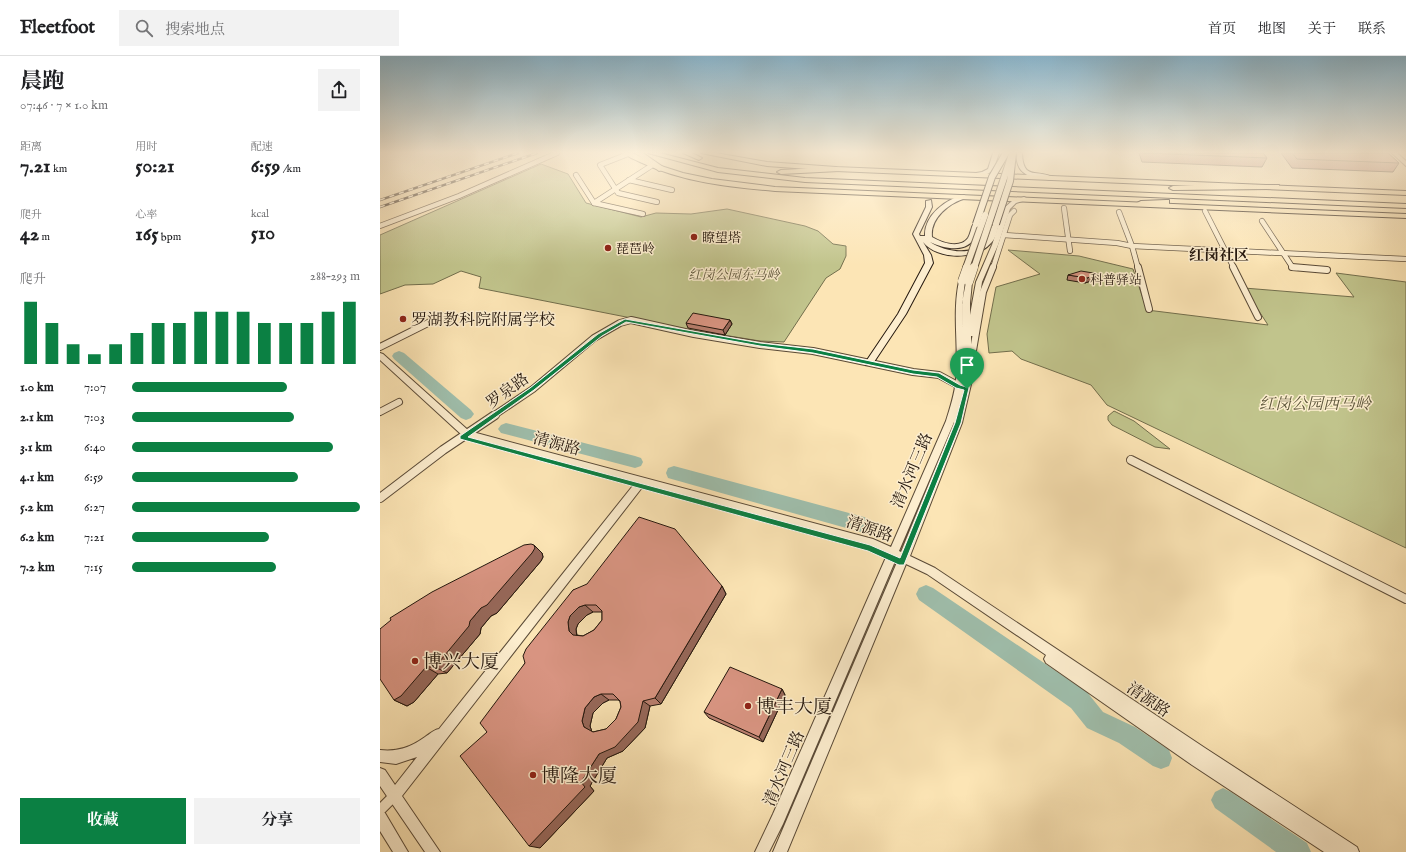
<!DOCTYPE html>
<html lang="zh">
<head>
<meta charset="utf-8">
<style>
  body { margin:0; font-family:"IM FELL English","Noto Serif SC",serif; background:#f2f2f2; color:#202124; height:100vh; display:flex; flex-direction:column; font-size:15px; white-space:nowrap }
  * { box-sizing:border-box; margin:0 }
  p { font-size:13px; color:#757577 }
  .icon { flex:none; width:22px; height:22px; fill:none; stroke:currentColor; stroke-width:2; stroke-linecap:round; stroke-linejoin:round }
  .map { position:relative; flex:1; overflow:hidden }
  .panel { display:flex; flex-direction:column; background:#fff; width:380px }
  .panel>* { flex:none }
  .pin { position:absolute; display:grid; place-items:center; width:34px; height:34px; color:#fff; margin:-41px -17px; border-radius:50% 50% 50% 0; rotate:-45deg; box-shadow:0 0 4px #0007 }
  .pin .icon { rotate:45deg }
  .round { display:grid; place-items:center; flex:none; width:42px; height:42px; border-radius:0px; background:#f2f2f2 }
  .head { display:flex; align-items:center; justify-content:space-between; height:68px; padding:0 20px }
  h1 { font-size:22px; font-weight:700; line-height:30px }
  .figures { display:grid; grid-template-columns:repeat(3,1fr); gap:6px; height:68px; padding:4px 20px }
  .figures div { display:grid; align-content:center }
  .figures b { font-size:20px; font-weight:700 }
  .figures small { font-size:11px; font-weight:400 }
  .figures p { font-size:11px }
  .chart { height:112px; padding:8px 20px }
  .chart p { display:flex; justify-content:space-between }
  .chart svg { width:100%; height:72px; margin-top:4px; stroke:#0b8043; stroke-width:6 }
  .primary-button { display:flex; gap:8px; margin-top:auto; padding:8px 20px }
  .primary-button a { flex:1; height:46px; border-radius:0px; background:#0b8043; color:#fff; font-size:16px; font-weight:700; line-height:46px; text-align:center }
  .primary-button a+a { background:#f2f2f2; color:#202124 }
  ul { padding:0 20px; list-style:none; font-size:13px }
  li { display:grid; grid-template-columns:64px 48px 1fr; align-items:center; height:30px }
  li i { height:10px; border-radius:5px; background:#0b8043 }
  header { display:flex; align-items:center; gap:24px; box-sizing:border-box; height:56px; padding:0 20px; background:#fff; border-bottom:1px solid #e0e0e0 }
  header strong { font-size:19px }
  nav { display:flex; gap:22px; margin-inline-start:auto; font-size:14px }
  .search { width:280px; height:36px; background:#f2f2f2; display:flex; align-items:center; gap:10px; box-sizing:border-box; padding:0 14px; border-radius:0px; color:#757577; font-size:15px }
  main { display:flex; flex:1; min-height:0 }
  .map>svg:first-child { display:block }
  .green { fill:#c1c48c; stroke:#726e4c }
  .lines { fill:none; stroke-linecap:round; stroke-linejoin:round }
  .river { fill:#9fbfad; fill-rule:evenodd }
  .minor-far3-casing { stroke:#5a4a37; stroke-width:6 }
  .minor-far2-casing { stroke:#5a4a37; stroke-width:8 }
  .minor-far1-casing { stroke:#5a4a37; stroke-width:10 }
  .minor-casing { stroke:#5a4a37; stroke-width:12 }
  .tertiary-casing { stroke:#5a4a37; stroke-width:2 }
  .secondary-casing { stroke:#24170d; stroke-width:2 }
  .primary-casing { stroke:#24170d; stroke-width:2 }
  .trunk-casing { stroke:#24170d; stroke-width:2 }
  .minor-far3 { stroke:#fdeecf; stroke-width:4.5 }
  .minor-far2 { stroke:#fdeecf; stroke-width:6 }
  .minor-far1 { stroke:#fdeecf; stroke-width:8 }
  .minor { stroke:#fdeecf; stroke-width:10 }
  .tertiary { fill:#fdeecf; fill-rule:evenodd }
  .secondary { fill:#fdeecf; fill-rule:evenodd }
  .primary { fill:#fce5b5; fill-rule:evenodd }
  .trunk { fill:#fce5b5; fill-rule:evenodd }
  .rail-casing { stroke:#24170d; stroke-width:2.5 }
  .rail { stroke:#fdeecf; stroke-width:1.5; stroke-dasharray:5; stroke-linecap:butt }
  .tertiary-bridge-far1-casing { stroke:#5a4a37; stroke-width:8; stroke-linecap:butt }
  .tertiary-bridge-casing { stroke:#5a4a37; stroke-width:9; stroke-linecap:butt }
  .secondary-bridge-casing { stroke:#24170d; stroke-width:8; stroke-linecap:butt }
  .tertiary-bridge-far1 { stroke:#fdeecf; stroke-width:6 }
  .tertiary-bridge { stroke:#fdeecf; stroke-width:8 }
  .secondary-bridge { stroke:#fdeecf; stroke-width:6 }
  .wall { fill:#ba7f6f; stroke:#24170d; fill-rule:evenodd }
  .shaded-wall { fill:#97685a; stroke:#24170d }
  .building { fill:#d89481; stroke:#24170d; fill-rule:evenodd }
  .route { fill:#0b8043; stroke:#fff; fill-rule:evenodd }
  .poi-dot { fill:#8f2418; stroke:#fdeecf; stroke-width:1.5 }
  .labels { text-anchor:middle; stroke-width:3; stroke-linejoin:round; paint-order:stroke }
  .far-poi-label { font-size:13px; fill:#24170d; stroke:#fdeecf; text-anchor:start }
  .far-park-label { font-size:13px; font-style:italic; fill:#5b5439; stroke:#fdeecf }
  .far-quarter-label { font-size:15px; font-weight:bold; fill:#24170d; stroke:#fdeecf }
  .poi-label { font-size:16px; fill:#24170d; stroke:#fdeecf; text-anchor:start }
  .street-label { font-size:16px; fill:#24170d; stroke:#fdeecf }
  .park-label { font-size:16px; font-style:italic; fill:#5b5439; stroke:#fdeecf }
  .near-poi-label { font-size:19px; fill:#24170d; stroke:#fdeecf; text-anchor:start }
</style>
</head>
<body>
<header>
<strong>Fleetfoot</strong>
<div class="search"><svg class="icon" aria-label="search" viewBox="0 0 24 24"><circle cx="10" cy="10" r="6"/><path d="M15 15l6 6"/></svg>搜索地点</div>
<nav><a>首页</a><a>地图</a><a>关于</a><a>联系</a></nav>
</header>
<main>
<section class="panel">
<div class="head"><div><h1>晨跑</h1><p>07:46 · 7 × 1.0 km</p></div><a class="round"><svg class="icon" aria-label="share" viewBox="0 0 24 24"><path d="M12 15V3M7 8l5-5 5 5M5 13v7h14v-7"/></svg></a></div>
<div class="figures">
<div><p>距离</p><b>7.21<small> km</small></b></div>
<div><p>用时</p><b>50:21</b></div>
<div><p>配速</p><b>6:59<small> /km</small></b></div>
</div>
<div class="figures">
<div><p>爬升</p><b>42<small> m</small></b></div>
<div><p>心率</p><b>165<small> bpm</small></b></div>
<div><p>kcal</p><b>510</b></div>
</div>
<div class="chart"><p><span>爬升</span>288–293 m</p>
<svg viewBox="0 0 160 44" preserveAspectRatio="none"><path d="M5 44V6M15 44V19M25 44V32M35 44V38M45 44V32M55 44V25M65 44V19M75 44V19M85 44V12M95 44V12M105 44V12M115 44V19M125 44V19M135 44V19M145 44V12M155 44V6"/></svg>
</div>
<ul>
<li><b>1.0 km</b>7:07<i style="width:68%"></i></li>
<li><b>2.1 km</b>7:03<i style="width:71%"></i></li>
<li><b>3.1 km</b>6:40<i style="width:88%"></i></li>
<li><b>4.1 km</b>6:59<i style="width:73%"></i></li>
<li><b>5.2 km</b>6:27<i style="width:100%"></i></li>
<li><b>6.2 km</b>7:21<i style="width:60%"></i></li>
<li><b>7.2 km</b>7:15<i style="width:63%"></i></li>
</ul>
<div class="primary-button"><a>收藏</a><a>分享</a></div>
</section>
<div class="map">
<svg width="1026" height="796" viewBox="0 0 1026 796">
  <rect width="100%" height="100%" fill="#fce5b5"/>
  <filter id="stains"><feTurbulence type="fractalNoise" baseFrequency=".005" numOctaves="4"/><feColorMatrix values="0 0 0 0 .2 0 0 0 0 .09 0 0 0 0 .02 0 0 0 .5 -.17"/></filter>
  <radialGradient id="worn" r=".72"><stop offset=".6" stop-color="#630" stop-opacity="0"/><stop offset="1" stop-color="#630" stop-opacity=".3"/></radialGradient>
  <!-- green -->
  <g class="green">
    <polygon points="161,108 188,118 206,147 261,161 276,157 311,158 347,153 425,170 438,175 453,188 466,190 466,200 460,213 446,222 404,286 380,285 307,273 99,232 101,221 81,215 53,228 25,229 0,238 0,179"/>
    <polygon points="628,194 699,200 753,213 767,254 888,269 864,232 974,241 956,217 1026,226 1026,492 727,349 711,329 641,303 632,295 609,297 607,278 616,231 660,218"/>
    <polygon points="734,355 754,365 790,393 775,391 732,369 728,364 728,360"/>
  </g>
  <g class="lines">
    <!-- river -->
    <g class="river">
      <polygon points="19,295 24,297 91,354 94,358 91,362 86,364 81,362 14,303 12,300 14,297"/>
      <polygon points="126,367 255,400 261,402 263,406 261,410 255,412 121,377 118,373 121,369"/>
      <polygon points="294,410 484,461 490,464 493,469 490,474 484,477 288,422 286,417 288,412"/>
      <polygon points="546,529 553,532 707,636 723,656 755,671 789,694 792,702 789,710 781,713 773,710 739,687 707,672 691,652 539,544 536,538 539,532"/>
      <polygon points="843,732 851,736 927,787 931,796 896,796 835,752 831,744 835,736"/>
    </g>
    <defs>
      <g id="minor-far3">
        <polyline points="248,98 220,109 238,137 277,146"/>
        <polyline points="196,119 214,147 263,158"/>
        <polyline points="249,124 292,134"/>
        <polyline points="214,147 271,110"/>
        <polyline points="684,152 690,195"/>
        <polyline points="825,155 854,212"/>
        <polyline points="739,156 752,190 758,212"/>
        <polyline points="882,165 913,212 917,212"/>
        <polyline points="0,170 79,140 177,97"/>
        <polyline points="624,179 737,187 752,190 1026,203"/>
        <polyline points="613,212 630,159 634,155"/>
      </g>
      <g id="minor-far2">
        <polyline points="758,211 769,253"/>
        <polyline points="853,211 878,261"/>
        <polyline points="912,211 947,214"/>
        <polyline points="0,291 62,260"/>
        <polyline points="589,318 603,236 613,211"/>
        <polyline points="0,356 19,346"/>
        <polyline points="113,360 153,333 214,282 240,267 251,264 314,278 380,289 433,295 533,316 559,319 583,332"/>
      </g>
      <g id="minor-far1">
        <polyline points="751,404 1026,543"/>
        <polyline points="0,442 63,394 115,359"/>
      </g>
      <polyline id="minor" points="0,754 14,740"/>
      <g id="tertiary">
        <polygon points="1012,97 1017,97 1026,105 1026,110"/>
        <path d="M644,141L646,142V144L636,147L630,153L618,189L602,226L598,252L596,278L595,280H591L592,324L582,367L530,500L555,512L825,692L977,791L979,796H944L812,709L666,607L664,603L666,599L547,518L526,508L407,796H393L518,504L516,503L403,768L389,796H375L393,758L507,499L491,491L264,429L22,740L60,796H45L0,730V712L5,714L15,729L37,701L16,708L0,706V694C18,696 31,691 45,681C50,678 53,674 59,673L255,427L83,380L0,304V297L3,298L89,375L493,483L511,491L566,365C570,352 575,337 576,323C579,290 572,258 579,225L582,223L585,225L582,249L583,287L582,247L586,226L589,224L592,226L590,247V259L596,226L612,189L624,152L632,145ZM574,366V367L521,496L519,495Z"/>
        <polygon points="0,755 5,757 28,796 13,796 0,775"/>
      </g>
      <g id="secondary">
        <polygon points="613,97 619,97 613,115 603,120 590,120 590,118 602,116 608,113"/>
        <path d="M636,97H642C643,126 658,112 674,122L671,124C651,120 637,122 636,97Z"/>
        <path d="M584,139L587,141L586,142C569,147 550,162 552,181C562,187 580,193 588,182C591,177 591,171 594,167H598C599,170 597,175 596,179C588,198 565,193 550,186C565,196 593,201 606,185C610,179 610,169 616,166L619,168C617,175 616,183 610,188C596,204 557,204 543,186L551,199L553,207L526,258L492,309H486L485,307L518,258L545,207L544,199L533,178L546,151V145L551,144L552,151L539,178L540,180H545C544,159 566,143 584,139Z"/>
      </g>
      <g id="primary">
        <path d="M244,97H253L275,108L303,117L332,123L395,131L1026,158V162L395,135C349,131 302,126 260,106C254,103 248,101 244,97Z"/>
        <polygon points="321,97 336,97 387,106 456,111 1026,135 1026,139 456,115 387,110"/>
      </g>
      <g id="trunk">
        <polygon points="255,97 263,97 286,113 279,115"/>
        <polygon points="268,97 280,97 338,112 425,122 1026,148 1026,152 425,126 338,116"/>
        <polygon points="303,97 312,97 322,102 319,104"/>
        <polygon points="456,111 460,113 459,115 401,118 397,116 401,114"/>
        <polygon points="896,129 899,129 899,133 793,134 789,132 793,130"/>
        <polygon points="786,144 789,144 789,148 761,149 757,147 761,145"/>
      </g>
    </defs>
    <!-- minor-far3 casing -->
    <use href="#minor-far3" class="minor-far3-casing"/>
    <!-- minor-far2 casing -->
    <use href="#minor-far2" class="minor-far2-casing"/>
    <!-- minor-far1 casing -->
    <use href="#minor-far1" class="minor-far1-casing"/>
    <!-- minor casing -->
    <use href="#minor" class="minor-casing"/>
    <!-- tertiary casing -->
    <use href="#tertiary" class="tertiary-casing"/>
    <!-- secondary casing -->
    <use href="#secondary" class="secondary-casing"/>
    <!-- primary casing -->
    <use href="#primary" class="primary-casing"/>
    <!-- trunk casing -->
    <use href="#trunk" class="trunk-casing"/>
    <!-- minor-far3 -->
    <use href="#minor-far3" class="minor-far3"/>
    <!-- minor-far2 -->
    <use href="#minor-far2" class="minor-far2"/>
    <!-- minor-far1 -->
    <use href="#minor-far1" class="minor-far1"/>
    <!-- minor -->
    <use href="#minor" class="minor"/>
    <!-- tertiary -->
    <use href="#tertiary" class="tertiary"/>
    <!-- secondary -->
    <use href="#secondary" class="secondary"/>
    <!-- primary -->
    <use href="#primary" class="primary"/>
    <!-- trunk -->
    <use href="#trunk" class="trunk"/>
    <defs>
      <g id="rail">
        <polyline points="0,144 138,97"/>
        <polyline points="0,151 157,97"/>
      </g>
    </defs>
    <!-- rail casing -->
    <use href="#rail" class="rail-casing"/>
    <!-- rail -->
    <use href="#rail" class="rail"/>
    <defs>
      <g id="tertiary-bridge-far1">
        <polyline points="586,212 605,159"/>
        <polyline points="594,212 632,98"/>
      </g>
      <g id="tertiary-bridge">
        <polyline points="582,225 587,211"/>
        <polyline points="589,226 594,211"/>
      </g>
      <g id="secondary-bridge">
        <polyline points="596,168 612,121 626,97"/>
        <polyline points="616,168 630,125 633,97"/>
      </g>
    </defs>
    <!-- tertiary-bridge-far1 casing -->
    <use href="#tertiary-bridge-far1" class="tertiary-bridge-far1-casing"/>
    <!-- tertiary-bridge casing -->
    <use href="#tertiary-bridge" class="tertiary-bridge-casing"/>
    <!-- secondary-bridge casing -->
    <use href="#secondary-bridge" class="secondary-bridge-casing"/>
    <!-- tertiary-bridge-far1 -->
    <use href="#tertiary-bridge-far1" class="tertiary-bridge-far1"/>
    <!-- tertiary-bridge -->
    <use href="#tertiary-bridge" class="tertiary-bridge"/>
    <!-- secondary-bridge -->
    <use href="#secondary-bridge" class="secondary-bridge"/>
  </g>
  <!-- wall -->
  <g class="wall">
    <polygon points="759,97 883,97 887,102 882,111 762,106"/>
    <polygon points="901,97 1008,97 1019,107 1013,116 912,112"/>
    <polygon points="688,219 717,223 705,227 687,224"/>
    <polygon points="350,264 352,268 345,279 308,272 306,267"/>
    <polygon points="162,497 163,501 161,505 117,557 111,560 101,572 100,578 67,617 58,618 34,646 27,650 14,644"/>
    <path d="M342,530L346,538L281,648L270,650L265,672L243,695L227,702L210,730L214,735L160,792L107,676L145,607L193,534ZM213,556H222V564L214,574L203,580L197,579L196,573L198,568L207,559ZM229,644H238L240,645L241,651L236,663L226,673L213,676H212L210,670L213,657L223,647Z"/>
    <polygon points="402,633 405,639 383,686 329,662 324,656"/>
  </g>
  <!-- shaded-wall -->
  <g class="shaded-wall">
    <polygon points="719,218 717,223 705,227 707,222"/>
    <polygon points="350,264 352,268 345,279 343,274"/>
    <polygon points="154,489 162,497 163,501 161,505 117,557 111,560 101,572 100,578 67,617 55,611 90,565"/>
    <polygon points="342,530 346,538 281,648 275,642"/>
    <polygon points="205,549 213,556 207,559 198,568 196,573 197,583 189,575 188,566 190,560 199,551"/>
    <polygon points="46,611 58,618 34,646 27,650 14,644"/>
    <polygon points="402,633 405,639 383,686 379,681"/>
    <polygon points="221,638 229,644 223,647 213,657 210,670 212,676 204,671 202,665 205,652 214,641"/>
    <polygon points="263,645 270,650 265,672 243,695 227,702 210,730 214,735 160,792 149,790 201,726 219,698"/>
  </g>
  <!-- building -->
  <g class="building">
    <polygon points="765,97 883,97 887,102"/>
    <polygon points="912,97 1008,97 1019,107 917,103"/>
    <polygon points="701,215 719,218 707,222 688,219"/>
    <polygon points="313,257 350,264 343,274 306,267"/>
    <path d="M259,461L295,473L342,530L275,642L263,645L258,666L235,691L219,698L201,726L205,731L149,790L80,700L107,676L100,667L145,607L143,600L146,593L193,534L207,528ZM205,549H216L222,555V564L214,574L203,580L193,579L189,575L188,566L190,560L199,551ZM221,638H233L240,645L241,651L236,663L226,673L213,676L204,671L202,665L205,652L214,641Z"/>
    <polygon points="151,488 154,489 155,492 152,497 107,549 101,552 90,565 89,570 55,611 46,611 21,640 14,644 0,623 0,573 11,564 10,562 52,536 144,489"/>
    <polygon points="350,611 402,633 379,681 324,656"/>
  </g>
  <!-- sky -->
  <linearGradient id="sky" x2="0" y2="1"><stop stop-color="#8bb8d0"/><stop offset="0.46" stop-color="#fef3de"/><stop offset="1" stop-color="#fef3de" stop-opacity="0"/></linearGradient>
  <rect width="1026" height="209" fill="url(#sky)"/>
  <!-- route -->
  <path class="route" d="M245,263L380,287L433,293L533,314L559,317L580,329L589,332L581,367L524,509H519L488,495L80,383V380L150,332L218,278ZM246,266L380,290L433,297L533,318L557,321L576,332L584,334L575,367L520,502L490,489L88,381L154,334L222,280Z"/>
  <!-- markers -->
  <g class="poi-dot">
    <circle cx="314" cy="181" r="4"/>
    <circle cx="228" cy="192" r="4"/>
    <circle cx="702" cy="223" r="4"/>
    <circle cx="23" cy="263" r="4"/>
    <circle cx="35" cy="605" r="4"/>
    <circle cx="368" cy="650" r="4"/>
    <circle cx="153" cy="719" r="4"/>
  </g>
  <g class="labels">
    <!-- far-poi labels -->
    <g class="far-poi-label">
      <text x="322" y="186">瞭望塔</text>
      <text x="236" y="197">琵琶岭</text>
      <text x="710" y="228">科普驿站</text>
    </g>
    <!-- far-park labels -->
    <g class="far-park-label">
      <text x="354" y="223">红岗公园东马岭</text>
    </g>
    <!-- far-quarter labels -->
    <g class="far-quarter-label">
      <text x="839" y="204">红岗社区</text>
    </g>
    <!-- poi labels -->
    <g class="poi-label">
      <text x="31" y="269">罗湖教科院附属学校</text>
    </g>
    <!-- street labels -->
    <g class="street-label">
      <text transform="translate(127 334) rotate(-36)" y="6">罗泉路</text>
      <text transform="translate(177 387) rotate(15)" y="6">清源路</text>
      <text transform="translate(531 414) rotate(-67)" y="6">清水河三路</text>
      <text transform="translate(490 472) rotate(19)" y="6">清源路</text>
      <text transform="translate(769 643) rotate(34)" y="6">清源路</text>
      <text transform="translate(403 712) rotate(-67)" y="6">清水河三路</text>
    </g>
    <!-- park labels -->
    <g class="park-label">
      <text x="935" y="353">红岗公园西马岭</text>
    </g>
    <!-- near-poi labels -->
    <g class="near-poi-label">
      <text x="43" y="612">博兴大厦</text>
      <text x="376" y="657">博丰大厦</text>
      <text x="161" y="726">博隆大厦</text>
    </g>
  </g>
  <rect width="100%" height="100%" filter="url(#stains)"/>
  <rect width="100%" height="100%" fill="url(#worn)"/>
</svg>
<div class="pin" style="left:587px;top:333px;background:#1e9e55"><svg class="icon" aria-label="arrive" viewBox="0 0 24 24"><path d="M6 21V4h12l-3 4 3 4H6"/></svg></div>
</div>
</main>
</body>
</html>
